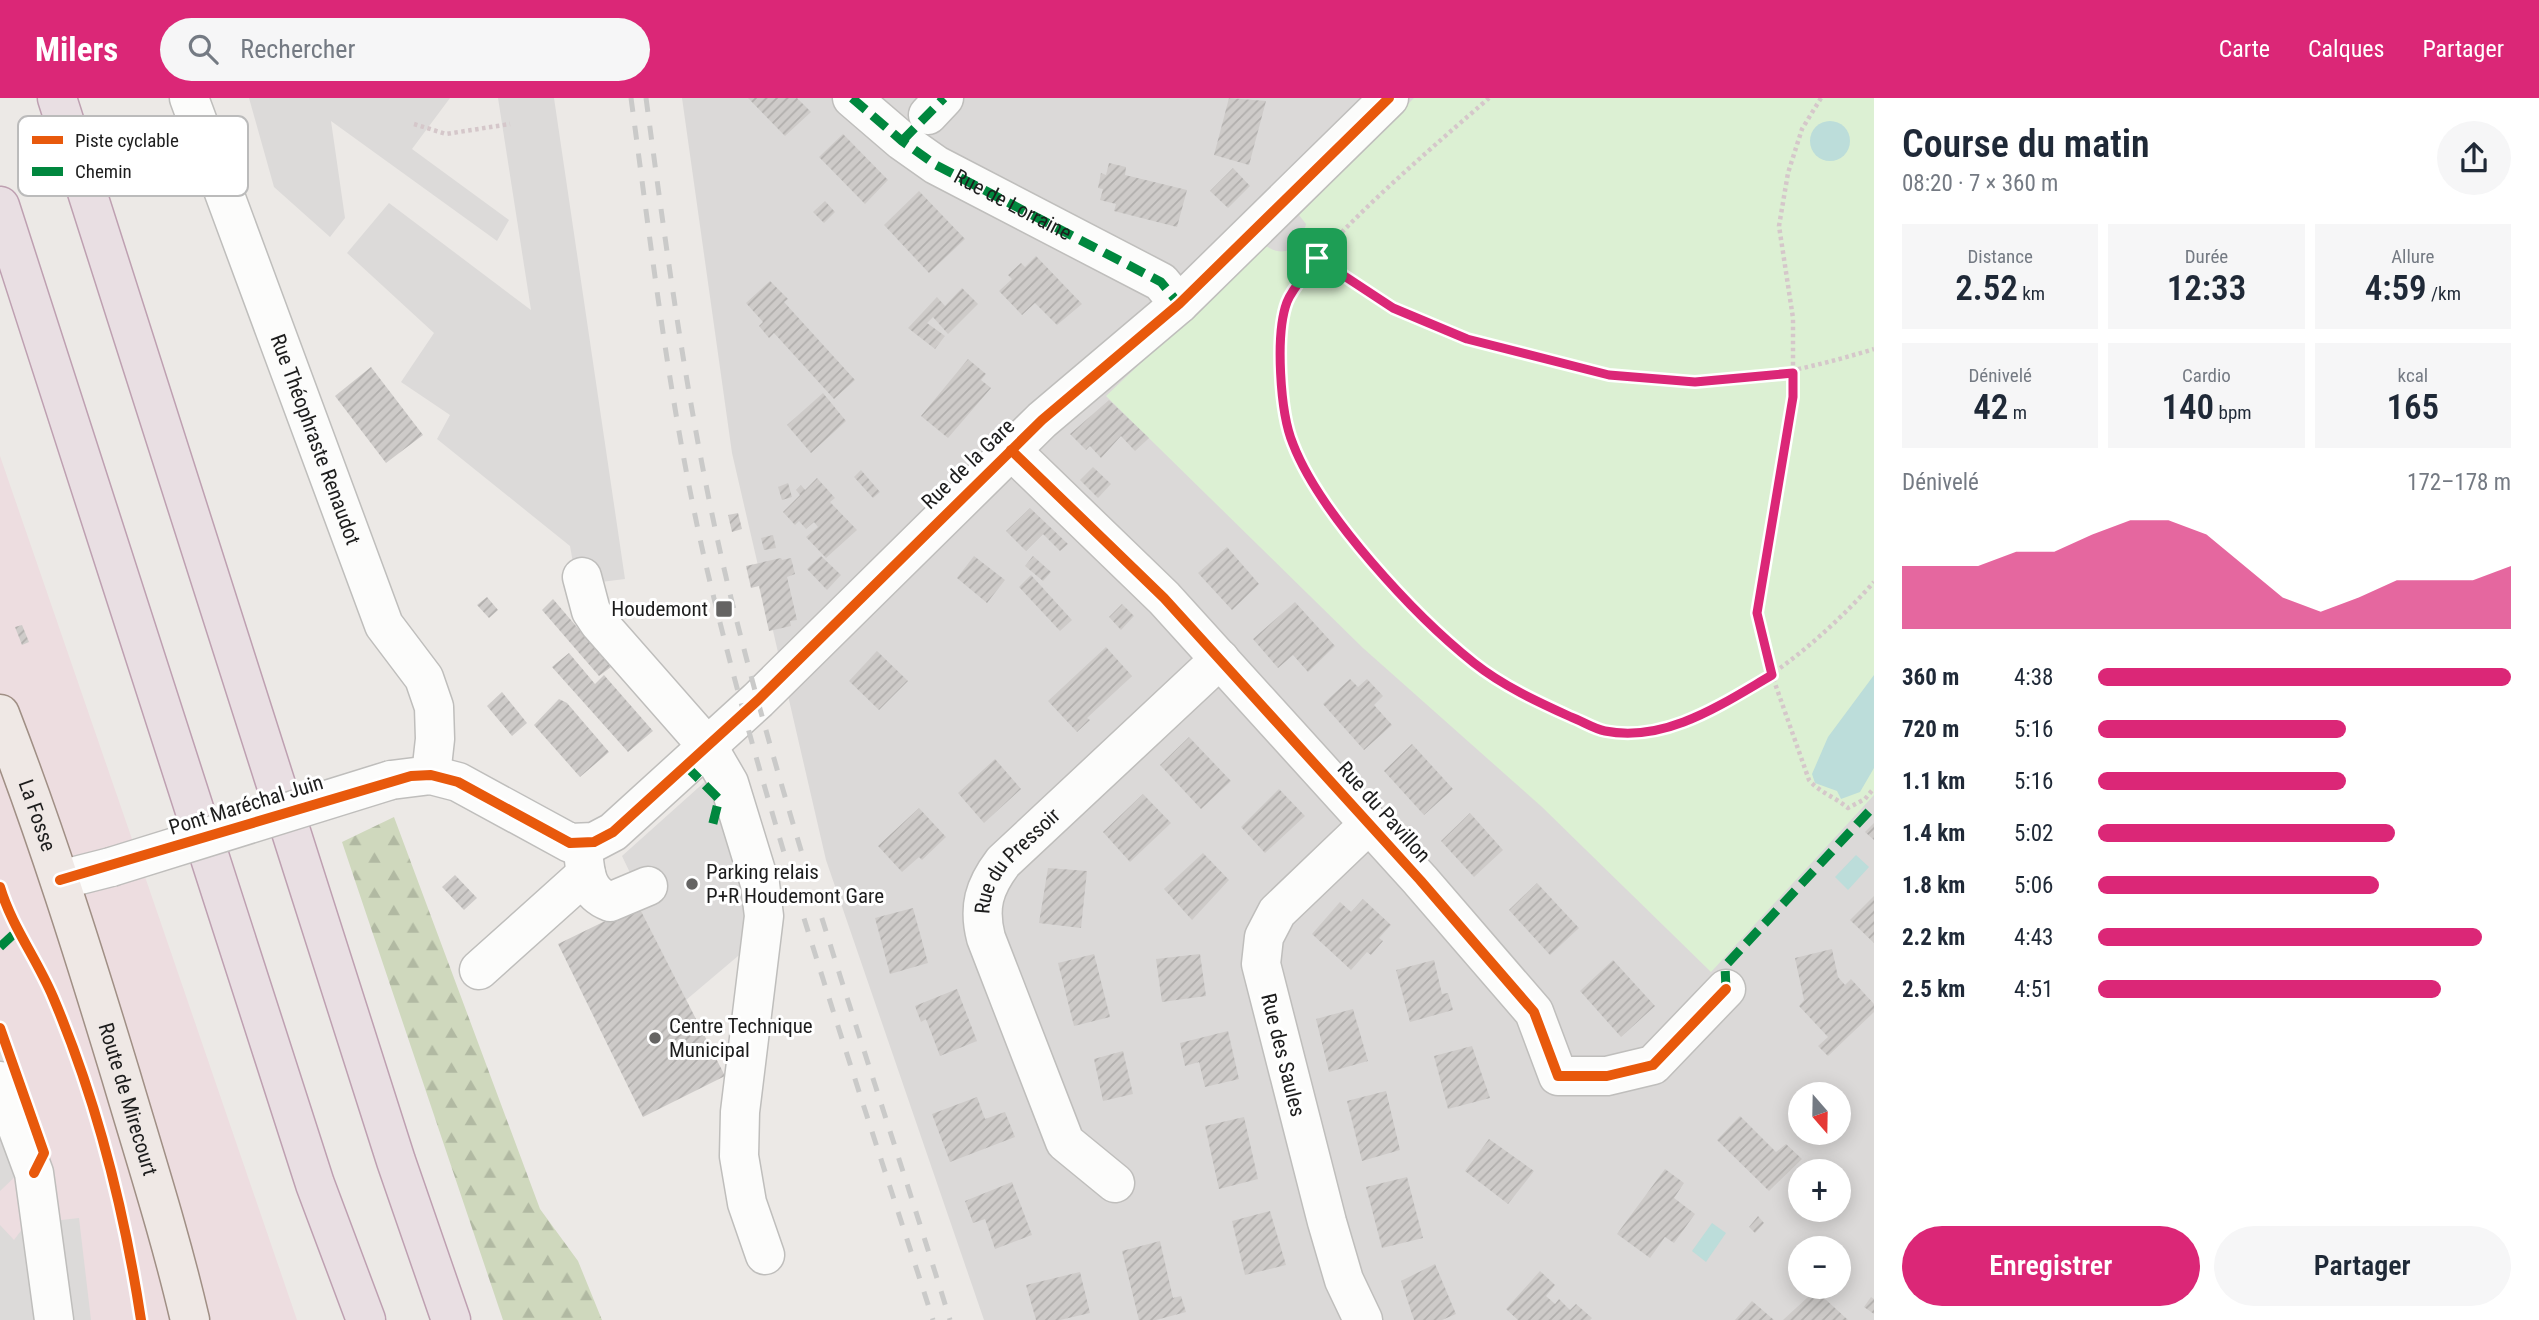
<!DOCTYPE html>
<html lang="fr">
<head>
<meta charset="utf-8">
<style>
  body { margin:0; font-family:"Roboto Condensed",sans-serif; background:#f6f6f7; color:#1f2937; height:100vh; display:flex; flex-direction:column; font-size:26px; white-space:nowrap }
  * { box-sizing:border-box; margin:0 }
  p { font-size:23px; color:#747a83 }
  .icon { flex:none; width:38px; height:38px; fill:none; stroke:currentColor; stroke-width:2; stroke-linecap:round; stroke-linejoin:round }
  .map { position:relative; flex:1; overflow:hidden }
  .details { display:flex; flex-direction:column; background:#fff; width:665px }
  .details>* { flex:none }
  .needle { width:46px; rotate:160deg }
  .controls { position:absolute; left:1788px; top:984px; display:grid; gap:14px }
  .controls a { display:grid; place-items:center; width:63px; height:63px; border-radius:50%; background:#fff; box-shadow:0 4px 18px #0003; font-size:35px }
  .pin { position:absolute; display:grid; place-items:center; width:60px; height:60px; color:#fff; margin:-30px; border-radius:14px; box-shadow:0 4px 10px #0006 }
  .round { display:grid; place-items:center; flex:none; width:74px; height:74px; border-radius:37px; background:#f6f6f7 }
  .overview { display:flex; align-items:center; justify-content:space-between; height:119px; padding:0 28px }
  h1 { font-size:38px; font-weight:600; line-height:52px }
  .metrics { display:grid; grid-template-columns:repeat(3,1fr); gap:10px; height:119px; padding:7px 28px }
  .metrics div { display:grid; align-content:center; border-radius:0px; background:#f6f6f7; text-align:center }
  .metrics b { font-size:35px; font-weight:600 }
  .metrics small { font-size:19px; font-weight:400 }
  .metrics p { font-size:19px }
  .chart { height:196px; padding:14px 28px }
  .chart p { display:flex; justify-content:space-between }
  .chart svg { width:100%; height:126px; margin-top:7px; fill:#db2777; opacity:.7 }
  .cta { display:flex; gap:14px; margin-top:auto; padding:14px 28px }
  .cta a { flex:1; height:80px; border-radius:42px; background:#db2777; color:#fff; font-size:28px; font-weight:600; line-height:80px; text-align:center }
  .cta a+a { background:#f6f6f7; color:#1f2937 }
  ul { padding:0 28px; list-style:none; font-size:23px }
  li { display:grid; grid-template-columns:112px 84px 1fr; align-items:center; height:52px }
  li i { height:18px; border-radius:9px; background:#db2777 }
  header { display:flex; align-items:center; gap:42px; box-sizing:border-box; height:98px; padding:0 35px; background:#db2777; color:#fff }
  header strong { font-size:33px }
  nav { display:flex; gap:38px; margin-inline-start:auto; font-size:24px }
  .search { width:490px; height:63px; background:#f6f6f7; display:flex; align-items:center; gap:18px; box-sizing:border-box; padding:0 24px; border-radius:38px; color:#747a83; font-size:26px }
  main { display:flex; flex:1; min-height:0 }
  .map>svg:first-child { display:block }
  .residential { fill:#dbd9d8; fill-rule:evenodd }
  .commercial { fill:#eddde0 }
  .forest { fill:url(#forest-firs) }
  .park { fill:#dcf0d3 }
  .parking { fill:#dcdad9 }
  .water { fill:#bcddda }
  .building { fill:url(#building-hatch) }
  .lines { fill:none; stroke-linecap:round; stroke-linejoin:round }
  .minor-casing { stroke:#bfbebc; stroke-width:41 }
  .major-casing { stroke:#a08f85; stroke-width:41 }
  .highway-casing { stroke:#bea0b1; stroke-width:41 }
  .path { stroke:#d5c7ca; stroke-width:4.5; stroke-dasharray:3.5 3.5; stroke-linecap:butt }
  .minor { stroke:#fcfcfb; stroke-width:38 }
  .major { stroke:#efe8e5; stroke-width:38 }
  .highway { stroke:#e9dfe3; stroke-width:38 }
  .rail { stroke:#cacac9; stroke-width:5; stroke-dasharray:14 14; stroke-linecap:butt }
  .minor-bridge-casing { stroke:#bfbebc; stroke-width:41; stroke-linecap:butt }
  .minor-bridge { stroke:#fcfcfb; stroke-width:38 }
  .quiet { stroke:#00873e; stroke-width:9; stroke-dasharray:18 9; stroke-linecap:butt }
  .cycleway-casing { stroke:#fff; stroke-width:15 }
  .cycleway { stroke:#e8590c; stroke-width:10 }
  .route-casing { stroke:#fff; stroke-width:14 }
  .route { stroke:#db2777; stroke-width:9 }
  .poi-dot { fill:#656463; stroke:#fff; stroke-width:2.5 }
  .labels { text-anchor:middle; stroke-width:6; stroke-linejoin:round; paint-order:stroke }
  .street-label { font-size:21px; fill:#1d1d1d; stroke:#fff }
  .poi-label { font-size:21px; fill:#1d1d1d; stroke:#fff; text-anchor:start }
  .key { fill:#fff; stroke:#bbb; stroke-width:2 }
  .key-label { font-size:19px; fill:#1d1d1d }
</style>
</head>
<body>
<header>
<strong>Milers</strong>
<div class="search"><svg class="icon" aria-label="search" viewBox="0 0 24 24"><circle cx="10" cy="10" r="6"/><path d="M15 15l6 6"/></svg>Rechercher</div>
<nav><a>Carte</a><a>Calques</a><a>Partager</a></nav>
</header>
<main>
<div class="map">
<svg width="1874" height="1222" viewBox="0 0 1874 1222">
  <defs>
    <pattern id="forest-firs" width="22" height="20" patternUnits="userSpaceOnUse" patternTransform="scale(1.75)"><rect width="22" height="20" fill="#cfd8bd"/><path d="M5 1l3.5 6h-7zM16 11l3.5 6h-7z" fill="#b1b9a2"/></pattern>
    <pattern id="building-hatch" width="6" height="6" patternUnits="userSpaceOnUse" patternTransform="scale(1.75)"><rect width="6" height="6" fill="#cecbc9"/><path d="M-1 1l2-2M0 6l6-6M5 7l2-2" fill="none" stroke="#b0aeac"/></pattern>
  </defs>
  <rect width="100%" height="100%" fill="#ece9e6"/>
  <!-- residential -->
  <path class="residential" d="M682,0H1874V1222H984L826,762L732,355ZM1801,996H1839V1034H1801ZM1801,1073H1839V1111H1801ZM1801,1150H1839V1188H1801Z"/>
  <!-- commercial -->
  <polygon class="commercial" points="0,358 153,802 297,1222 0,1222"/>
  <!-- forest -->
  <polygon class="forest" points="394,719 540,1111 578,1163 602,1222 503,1222 342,744"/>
  <!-- park -->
  <path class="park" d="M1414,0H1874V697L1711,874L1542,709L1363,550L1106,298L1265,147C1285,162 1301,149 1306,126L1299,117Z"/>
  <!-- parking -->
  <g class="parking">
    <polygon points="249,0 450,0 412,51 509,122 497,143 331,23 345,120 330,139 274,89"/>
    <polygon points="498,0 554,0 625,481 577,487 570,448 437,341 450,317 401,284 434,235 347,155 389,105 531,212"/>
    <polygon points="708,681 751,792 751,847 686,902 638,807 644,804 622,758"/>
    <polygon points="0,930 46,1049 0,1093"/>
    <polygon points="79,1120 91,1222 0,1222 0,1127 14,1142 26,1126"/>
  </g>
  <!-- water -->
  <g class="water">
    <circle cx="1830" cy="43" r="20"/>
    <polygon points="1874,577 1874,670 1860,694 1841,701 1837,693 1815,685 1812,676 1828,639"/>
    <polygon points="1856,757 1869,769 1848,792 1835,779"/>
    <polygon points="1712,1125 1726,1135 1706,1164 1692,1153"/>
  </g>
  <!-- building -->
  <g class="building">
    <polygon points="748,0 797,0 811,14 785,38"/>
    <polygon points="1229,0 1266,3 1249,67 1214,57"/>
    <polygon points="843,36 888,82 865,106 819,59"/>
    <polygon points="1109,65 1126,69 1125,77 1187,92 1177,129 1114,113 1116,106 1100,102 1103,91 1098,90 1101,75 1106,77"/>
    <polygon points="1233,70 1250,88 1228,110 1210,93"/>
    <polygon points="919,93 965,141 929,175 884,127"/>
    <polygon points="825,103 835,114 824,125 813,114"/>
    <polygon points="1036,158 1082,206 1057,227 1035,205 1022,217 999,193 1012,181 1008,177 1021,165 1025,169"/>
    <polygon points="770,183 788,201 784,204 855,282 834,301 774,235 769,240 759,228 763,224 746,205"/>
    <polygon points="962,190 978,206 948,236 933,219 927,225 945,238 935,251 908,230 937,199 945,208"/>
    <polygon points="968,261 986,276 981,282 991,290 948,340 921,318"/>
    <polygon points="371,269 423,337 386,365 335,298"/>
    <polygon points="823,295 846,323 811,355 787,327"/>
    <polygon points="1109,302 1149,340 1135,353 1121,338 1101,360 1090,348 1086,352 1070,336"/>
    <polygon points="1093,369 1111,386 1098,400 1080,382"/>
    <polygon points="861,372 880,394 873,400 854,379"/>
    <polygon points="817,380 835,400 830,404 857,432 826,460 806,439 818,429 814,424 806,431 799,423 795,427 783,414 800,397 796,392 801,387 805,392"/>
    <polygon points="788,385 792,399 782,402 778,389"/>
    <polygon points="1030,410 1068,446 1060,453 1043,436 1026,453 1006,433"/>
    <polygon points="738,415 742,431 732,434 728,417"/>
    <polygon points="773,437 776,450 764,452 761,440"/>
    <polygon points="1227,449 1259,486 1232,512 1198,475"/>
    <polygon points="821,458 841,477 827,492 807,471"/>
    <polygon points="974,458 1005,482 987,505 957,480"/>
    <polygon points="1033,458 1051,474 1043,483 1025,468"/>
    <polygon points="781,460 782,462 791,460 795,476 787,479 797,522 790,523 791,528 769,533 759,488 751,490 746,468"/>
    <polygon points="1031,477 1072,522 1060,533 1019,489"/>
    <polygon points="487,499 498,512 489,520 477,507"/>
    <polygon points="553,501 611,569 599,578 542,512"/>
    <polygon points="1295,504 1335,548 1308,574 1293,557 1278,570 1253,541"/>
    <polygon points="1122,506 1134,518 1121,532 1109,519"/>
    <polygon points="22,527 29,544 22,547 15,529"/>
    <polygon points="1106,549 1132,578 1087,620 1090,622 1077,634 1048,603"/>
    <polygon points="877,553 908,583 879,612 849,583"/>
    <polygon points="569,555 595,586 604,577 653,633 628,654 552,569"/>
    <polygon points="1350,581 1358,589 1367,581 1383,598 1374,607 1392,627 1364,652 1323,606"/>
    <polygon points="502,594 527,625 512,638 487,608"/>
    <polygon points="559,601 567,605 609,654 580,679 534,627"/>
    <polygon points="1189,639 1231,683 1201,711 1160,667"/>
    <polygon points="1412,646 1453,691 1424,717 1384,673"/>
    <polygon points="995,661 1021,691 984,725 958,695"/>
    <polygon points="1279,691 1305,718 1265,755 1241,729"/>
    <polygon points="1143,696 1171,725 1130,764 1103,734"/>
    <polygon points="919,710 946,739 922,762 919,759 902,774 878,748"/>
    <polygon points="1470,715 1503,752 1474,779 1441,743"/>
    <polygon points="1874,725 1874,742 1865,734"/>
    <polygon points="1203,755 1229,782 1192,822 1164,791"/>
    <polygon points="1048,770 1087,773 1081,830 1039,825"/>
    <polygon points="455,777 477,800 464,812 442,789"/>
    <polygon points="1537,785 1579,830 1550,857 1509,812"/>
    <polygon points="1874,798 1874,845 1850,822"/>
    <polygon points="1363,801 1391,827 1379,840 1383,843 1371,857 1367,854 1351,872 1312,836 1340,804 1351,814"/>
    <polygon points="638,807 725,978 643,1019 558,846"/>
    <polygon points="913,810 928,865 890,876 875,820"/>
    <polygon points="1832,851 1838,879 1845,887 1851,881 1874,906 1874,914 1828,958 1818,948 1828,939 1799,908 1804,902 1795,860"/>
    <polygon points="1094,856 1110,919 1074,928 1058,865"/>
    <polygon points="1200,856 1206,898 1162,904 1156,861"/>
    <polygon points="1434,862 1442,896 1448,895 1453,912 1410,924 1396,872"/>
    <polygon points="1613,862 1655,908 1621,939 1580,893"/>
    <polygon points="957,891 977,943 940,958 926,921 921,924 915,908"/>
    <polygon points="1353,911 1368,963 1329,974 1316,921"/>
    <polygon points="1228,933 1239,981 1205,989 1199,964 1185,968 1180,945"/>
    <polygon points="1472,948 1490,1000 1448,1011 1434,958"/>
    <polygon points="1123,953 1133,996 1103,1003 1094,961"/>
    <polygon points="1386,993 1400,1052 1362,1063 1347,1003"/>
    <polygon points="977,999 985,1021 1005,1014 1015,1039 950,1064 932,1016"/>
    <polygon points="1740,1018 1776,1054 1786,1046 1802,1061 1769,1093 1717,1042"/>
    <polygon points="1244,1019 1258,1081 1219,1091 1205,1028"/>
    <polygon points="1489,1041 1534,1073 1508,1106 1465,1073"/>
    <polygon points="1665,1071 1684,1085 1674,1100 1695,1116 1674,1145 1665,1139 1650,1160 1617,1136"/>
    <polygon points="1407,1079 1423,1140 1382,1150 1366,1089"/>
    <polygon points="1012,1084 1032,1137 995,1151 985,1121 973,1125 965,1103"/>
    <polygon points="1270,1113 1286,1167 1245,1177 1232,1123"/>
    <polygon points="1758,1118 1764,1125 1755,1135 1749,1129"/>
    <polygon points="1160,1143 1173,1200 1181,1198 1186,1214 1156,1222 1139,1222 1122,1153"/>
    <polygon points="1435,1166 1456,1216 1442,1222 1414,1222 1401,1183"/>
    <polygon points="1540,1173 1555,1187 1546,1198 1555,1206 1559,1201 1570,1212 1576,1206 1592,1220 1590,1222 1518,1222 1506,1211"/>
    <polygon points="1080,1174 1090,1215 1060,1222 1036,1222 1026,1187"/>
    <polygon points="1803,1188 1811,1188 1848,1222 1783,1222 1808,1199 1800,1192"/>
    <polygon points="1871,1199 1874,1201 1874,1216 1864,1209"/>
    <polygon points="1752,1203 1774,1222 1735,1222"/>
  </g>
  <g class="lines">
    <defs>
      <g id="minor">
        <path id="s1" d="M189,0L384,527L424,580L434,609L435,641L431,677"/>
        <path id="s2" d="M852,0L902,43L936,67L1161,184L1179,206"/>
        <polyline points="928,17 944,0"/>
        <polyline points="1011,352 1164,500 1420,782 1534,914 1558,978 1607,978 1653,967 1726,891"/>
        <polyline points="582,479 591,513 599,525 708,649 729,685 760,786 764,818 740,1014 739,1058 747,1105 765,1157"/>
        <polyline points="391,682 431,677 458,684 570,745 594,744 613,734 758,602 1042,322 1179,206 1389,0"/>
        <path d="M583,752C585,775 586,795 610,804L648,788"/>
        <polyline points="60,782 111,769"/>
        <polyline points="479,872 586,776"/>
        <polyline points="0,983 34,1075 54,1222"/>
        <path id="s3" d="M1115,1085L1065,1044L986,840C978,809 984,789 1003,764L1220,561"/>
        <polyline points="1363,1222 1344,1182 1327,1124 1261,866 1264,839 1277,814 1369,726"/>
      </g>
      <g id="major">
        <path id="s4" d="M0,616C46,735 84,856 121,978C145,1059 171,1140 190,1222"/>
      </g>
      <g id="highway">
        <polyline points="57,0 396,1063 451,1222"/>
        <polyline points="0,108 315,1086 366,1222"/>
      </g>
    </defs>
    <!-- minor casing -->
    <use href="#minor" class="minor-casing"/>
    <!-- major casing -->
    <use href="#major" class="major-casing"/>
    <!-- highway casing -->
    <use href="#highway" class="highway-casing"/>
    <!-- path -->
    <g class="path">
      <path d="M1489,0C1447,37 1298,161 1287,208C1276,250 1278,301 1292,343C1304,382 1334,416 1360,447C1429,529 1539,644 1656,634C1667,633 1679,626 1689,621C1760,593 1823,541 1874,484"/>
      <path d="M1821,0L1802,31L1788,75L1779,128L1793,220V299L1757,515L1772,577L1809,682C1819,694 1835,699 1848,710L1865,701L1874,690"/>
      <polyline points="414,26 446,36 510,26"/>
      <path d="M1294,138C1365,208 1459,240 1554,264C1600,275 1648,285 1696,284C1758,282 1815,269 1874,251"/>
    </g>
    <!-- minor -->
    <use href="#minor" class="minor"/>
    <!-- major -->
    <use href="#major" class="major"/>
    <!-- highway -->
    <use href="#highway" class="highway"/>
    <!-- rail -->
    <g class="rail">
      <path d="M631,0C652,155 670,311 705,463C765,718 853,972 933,1222"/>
      <path d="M646,0C669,172 692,344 734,512C794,752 877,986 950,1222"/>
    </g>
    <defs>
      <polyline id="minor-bridge" points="111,769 391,682"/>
    </defs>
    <!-- minor-bridge casing -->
    <use href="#minor-bridge" class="minor-bridge-casing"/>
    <!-- minor-bridge -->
    <use href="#minor-bridge" class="minor-bridge"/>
    <!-- quiet -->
    <g class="quiet">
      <polyline points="852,0 902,43 936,67 1161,184 1179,206"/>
      <polyline points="902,43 944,0"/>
      <polyline points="686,668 719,701 712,729"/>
      <polyline points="0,849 17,833"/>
      <polyline points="1726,891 1725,868 1874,708"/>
    </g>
    <defs>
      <g id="cycleway">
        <polyline points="1011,352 1164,500 1420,782 1534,914 1558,978 1607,978 1653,967 1726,891"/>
        <polyline points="60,782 411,678 431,677 458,684 570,745 594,744 613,734 758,602 1042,322 1179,206 1389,0"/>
        <path d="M0,789C12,829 37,861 53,899C97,1003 124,1110 141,1222"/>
        <polyline points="0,930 44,1055 34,1075"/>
      </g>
    </defs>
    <!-- cycleway casing -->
    <use href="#cycleway" class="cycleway-casing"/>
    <!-- cycleway -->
    <use href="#cycleway" class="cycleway"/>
  </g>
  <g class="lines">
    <defs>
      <path id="route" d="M1317,160L1393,210L1467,241L1609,277L1695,284L1793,275V299L1757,515L1772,577C1722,606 1666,645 1605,633C1594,631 1582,623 1571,619C1538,604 1503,588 1474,565C1415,518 1320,416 1293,346C1280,315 1275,236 1287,204C1293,189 1308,174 1317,160Z"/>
    </defs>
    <!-- route casing -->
    <use href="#route" class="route-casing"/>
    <!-- route -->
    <use href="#route" class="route"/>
  </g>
  <!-- markers -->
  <g class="poi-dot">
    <rect x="715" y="502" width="18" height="18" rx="3.5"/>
    <circle cx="692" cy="786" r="7"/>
    <circle cx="655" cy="940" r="7"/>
  </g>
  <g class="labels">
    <!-- street labels -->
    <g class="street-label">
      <text dy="7" stroke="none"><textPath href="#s2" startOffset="194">Rue de Lorraine</textPath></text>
      <text dy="7" stroke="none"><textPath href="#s1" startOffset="364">Rue Théophraste Renaudot</textPath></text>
      <text transform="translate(968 366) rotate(-44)" y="7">Rue de la Gare</text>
      <text transform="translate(246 707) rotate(-17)" y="7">Pont Maréchal Juin</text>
      <text transform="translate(1384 714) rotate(48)" y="7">Rue du Pavillon</text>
      <text dy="7" stroke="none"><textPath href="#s4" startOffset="108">La Fosse</textPath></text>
      <text dy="7" stroke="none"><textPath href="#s3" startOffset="373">Rue du Pressoir</textPath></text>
      <text transform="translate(1283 957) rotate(76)" y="7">Rue des Saules</text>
      <text dy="7" stroke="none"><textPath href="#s4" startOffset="406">Route de Mirecourt</textPath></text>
    </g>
    <!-- poi labels -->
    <g class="poi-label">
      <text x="708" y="518" text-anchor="end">Houdemont</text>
      <text x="706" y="781">Parking relais<tspan x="706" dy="24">P+R Houdemont Gare</tspan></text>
      <text x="669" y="935">Centre Technique<tspan x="669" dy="24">Municipal</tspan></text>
    </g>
  </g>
  <!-- legend -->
  <rect x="18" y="18" width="230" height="80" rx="10" class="key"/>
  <rect x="32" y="38" width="31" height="8" fill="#e8590c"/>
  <rect x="32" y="69" width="31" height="9" fill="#00873e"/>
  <g class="key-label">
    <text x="75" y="49">Piste cyclable</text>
    <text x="75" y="80">Chemin</text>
  </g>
</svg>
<div class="controls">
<a><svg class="needle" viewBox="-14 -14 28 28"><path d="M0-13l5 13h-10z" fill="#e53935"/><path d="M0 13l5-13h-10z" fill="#747a83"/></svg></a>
<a>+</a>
<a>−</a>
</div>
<div class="pin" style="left:1317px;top:160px;background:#1e9e55"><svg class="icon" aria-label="arrive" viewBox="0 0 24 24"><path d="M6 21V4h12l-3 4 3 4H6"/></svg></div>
</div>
<section class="details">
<div class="overview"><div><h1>Course du matin</h1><p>08:20 · 7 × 360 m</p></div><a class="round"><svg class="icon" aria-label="share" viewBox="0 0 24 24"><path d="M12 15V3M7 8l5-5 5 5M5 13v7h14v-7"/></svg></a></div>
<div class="metrics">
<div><p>Distance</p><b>2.52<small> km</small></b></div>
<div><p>Durée</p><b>12:33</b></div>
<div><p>Allure</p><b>4:59<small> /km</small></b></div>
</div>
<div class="metrics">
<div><p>Dénivelé</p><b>42<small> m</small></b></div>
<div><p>Cardio</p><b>140<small> bpm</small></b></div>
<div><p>kcal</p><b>165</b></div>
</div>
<div class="chart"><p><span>Dénivelé</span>172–178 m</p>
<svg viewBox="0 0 160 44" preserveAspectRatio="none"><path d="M0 44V22L10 22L20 22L30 17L40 17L50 11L60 6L70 6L80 11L90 22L100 33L110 38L120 33L130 27L140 27L150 27L160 22V44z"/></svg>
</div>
<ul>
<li><b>360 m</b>4:38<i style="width:100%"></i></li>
<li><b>720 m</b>5:16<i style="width:60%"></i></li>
<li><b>1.1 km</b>5:16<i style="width:60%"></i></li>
<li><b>1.4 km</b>5:02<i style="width:72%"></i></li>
<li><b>1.8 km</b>5:06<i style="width:68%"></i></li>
<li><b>2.2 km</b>4:43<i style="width:93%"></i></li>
<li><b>2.5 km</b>4:51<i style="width:83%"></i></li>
</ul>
<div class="cta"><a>Enregistrer</a><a>Partager</a></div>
</section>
</main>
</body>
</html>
